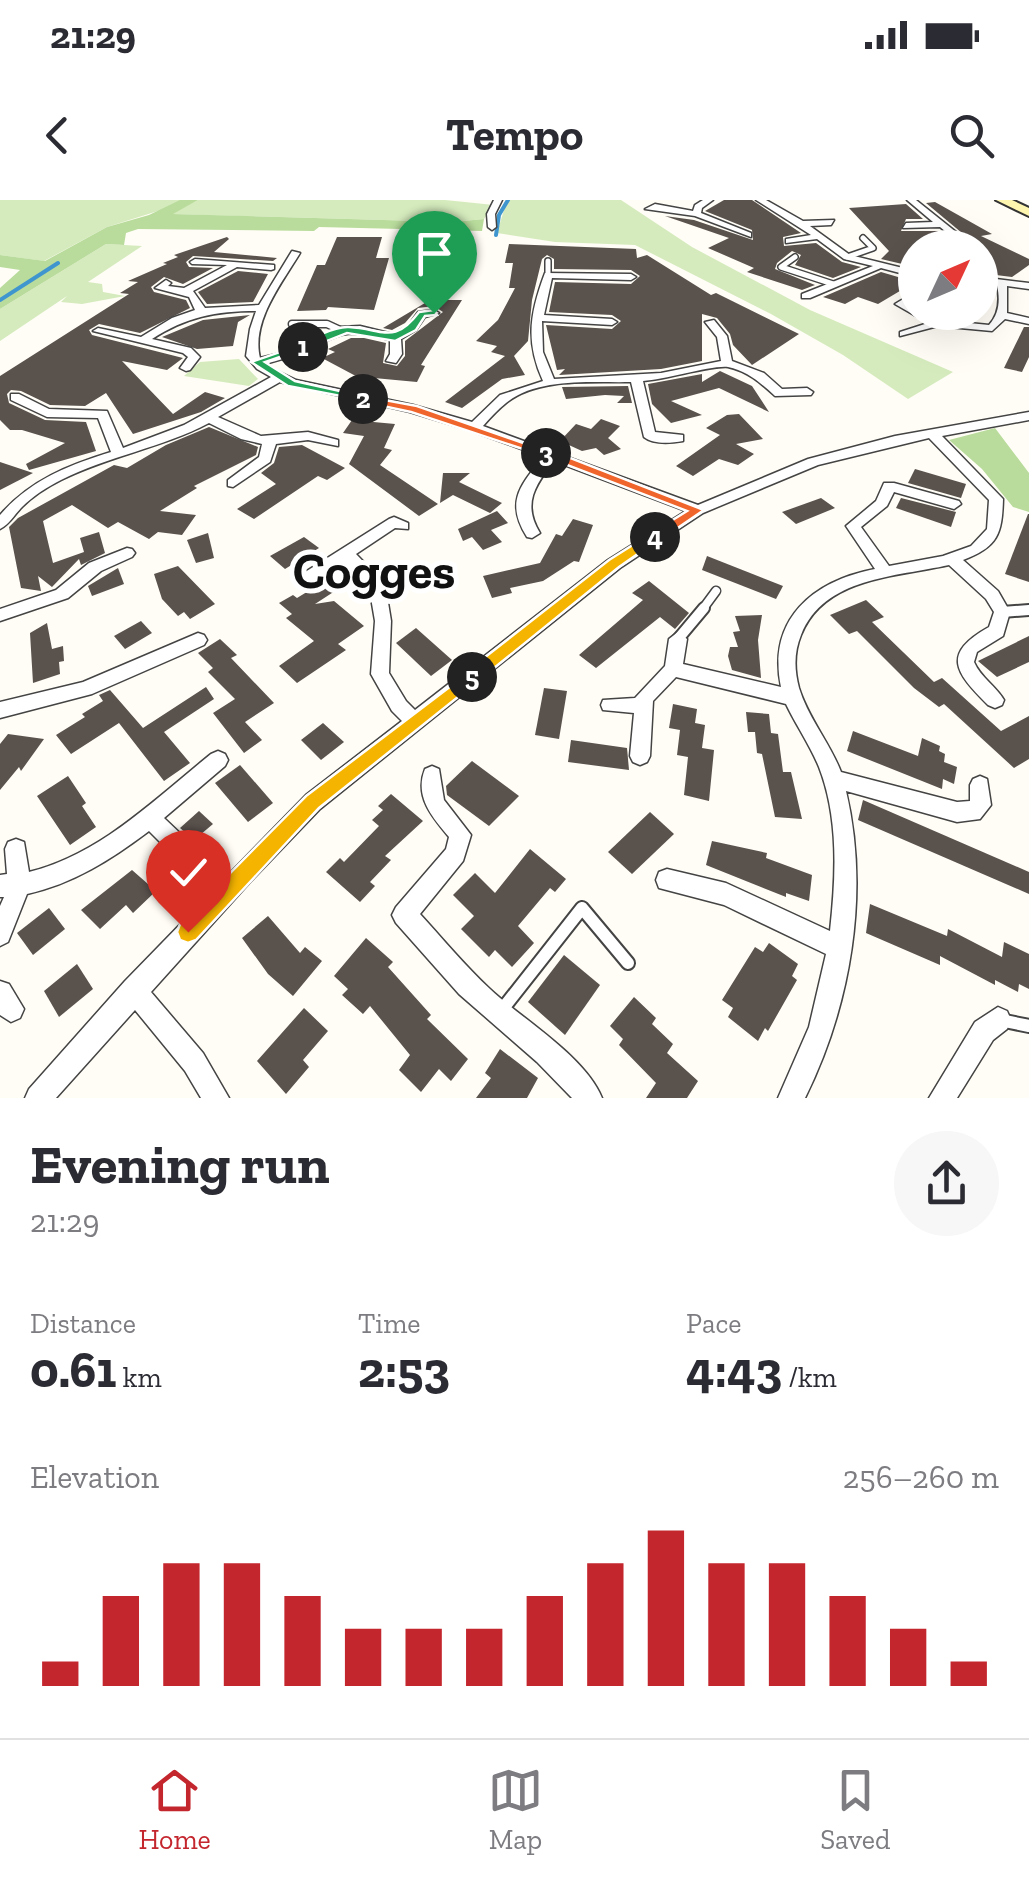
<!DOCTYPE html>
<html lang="en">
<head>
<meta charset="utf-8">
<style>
  body { margin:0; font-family:"Zilla Slab",serif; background:#f7f7f7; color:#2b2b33; height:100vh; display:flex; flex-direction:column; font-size:38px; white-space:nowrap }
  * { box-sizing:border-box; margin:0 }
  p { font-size:32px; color:#7c7c81 }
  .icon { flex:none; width:55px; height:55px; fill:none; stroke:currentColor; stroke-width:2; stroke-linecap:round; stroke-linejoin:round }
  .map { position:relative; height:898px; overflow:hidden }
  .sheet { display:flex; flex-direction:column; background:#fff; flex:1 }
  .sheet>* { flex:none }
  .needle { width:65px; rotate:46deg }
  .controls { position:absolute; left:898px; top:30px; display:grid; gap:20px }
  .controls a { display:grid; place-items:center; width:100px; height:100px; border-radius:50%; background:#fff; box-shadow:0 10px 40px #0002; font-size:50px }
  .pin { position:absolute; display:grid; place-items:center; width:85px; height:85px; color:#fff; margin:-102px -42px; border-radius:50% 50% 50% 0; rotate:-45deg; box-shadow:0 0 10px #0007 }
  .pin .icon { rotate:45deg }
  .km { position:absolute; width:50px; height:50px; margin:-25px; border-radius:50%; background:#222; color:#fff; font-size:28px; line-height:50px; text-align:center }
  .round { display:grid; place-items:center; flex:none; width:105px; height:105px; border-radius:52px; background:#f7f7f7 }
  .head { display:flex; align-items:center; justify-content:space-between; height:170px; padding:0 30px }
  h1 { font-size:55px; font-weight:700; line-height:75px }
  .metrics { display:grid; grid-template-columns:repeat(3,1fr); gap:15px; height:170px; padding:10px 30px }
  .metrics div { display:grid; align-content:center }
  .metrics b { font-size:50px; font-weight:700 }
  .metrics small { font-size:28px; font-weight:400 }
  .metrics p { font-size:28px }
  .chart { height:280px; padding:20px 30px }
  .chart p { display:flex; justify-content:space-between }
  .chart svg { width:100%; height:180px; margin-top:10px; stroke:#c4262e; stroke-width:6 }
  .status { display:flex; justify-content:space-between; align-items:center; height:70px; padding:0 50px; background:#fff; direction:ltr }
  .status svg { height:28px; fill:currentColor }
  header { display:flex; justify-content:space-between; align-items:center; height:130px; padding:0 30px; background:#fff; font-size:45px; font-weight:700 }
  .dock { display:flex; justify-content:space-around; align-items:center; height:140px; border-top:2px solid #e1e1e2; background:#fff; font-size:28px; color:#7c7c81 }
  .dock a { display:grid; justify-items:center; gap:5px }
  .dock .on { color:#c4262e }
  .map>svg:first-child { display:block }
  .green { fill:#d5ebbd }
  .forest { fill:#b9dc9c }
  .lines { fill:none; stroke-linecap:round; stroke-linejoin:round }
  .stream { stroke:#3f96cf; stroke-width:4 }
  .building { fill:#5a524d }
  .lane-far4-casing { stroke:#444; stroke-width:8 }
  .lane-far3-casing { stroke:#444; stroke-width:9 }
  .lane-far2-casing { stroke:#444; stroke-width:11 }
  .lane-far1-casing { stroke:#444; stroke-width:14 }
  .lane-casing { stroke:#444; stroke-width:16 }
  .street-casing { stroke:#444; stroke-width:3 }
  .secondary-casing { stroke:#333; stroke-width:4 }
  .lane-far4 { stroke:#fff; stroke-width:5 }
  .lane-far3 { stroke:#fff; stroke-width:6 }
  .lane-far2 { stroke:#fff; stroke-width:8 }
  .lane-far1 { stroke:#fff; stroke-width:10 }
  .lane { stroke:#fff; stroke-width:12 }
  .street { fill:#fff; fill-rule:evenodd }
  .secondary { fill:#fff6b0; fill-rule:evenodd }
  .split-1 { fill:#22a559; stroke:#fff; stroke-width:2.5 }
  .split-2 { fill:#22a559; stroke:#fff; stroke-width:2.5 }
  .split-3 { fill:#f0652b; stroke:#fff; stroke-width:2.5 }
  .split-4 { fill:#f0652b; stroke:#fff; stroke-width:2.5 }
  .split-5 { fill:#f5b400; stroke:#fff; stroke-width:2.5 }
  .split-6 { fill:#f5b400; stroke:#fff; stroke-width:2.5 }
  .labels { text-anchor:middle; stroke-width:10; stroke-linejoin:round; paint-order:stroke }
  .district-label { font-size:50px; font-weight:bold; fill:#111; stroke:#fff }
</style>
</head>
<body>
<div class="status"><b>21:29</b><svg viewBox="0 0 49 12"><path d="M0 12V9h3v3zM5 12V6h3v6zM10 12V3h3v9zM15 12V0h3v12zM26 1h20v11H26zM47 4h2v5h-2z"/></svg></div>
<header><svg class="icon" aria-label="back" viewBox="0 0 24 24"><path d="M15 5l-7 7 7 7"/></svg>Tempo<svg class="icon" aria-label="search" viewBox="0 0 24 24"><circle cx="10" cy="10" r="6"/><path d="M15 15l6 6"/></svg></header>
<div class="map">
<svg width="1029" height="898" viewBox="0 0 1029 898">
  <rect width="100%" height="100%" fill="#fffdf5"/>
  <!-- green -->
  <g class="green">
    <polygon points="0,0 193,0 107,27 44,61 0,55"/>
    <polygon points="198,0 445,0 494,5 484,19 453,22 171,14"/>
    <polygon points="507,0 621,0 692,47 810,110 953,172 908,199 843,155 771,114 635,45 555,42 497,33"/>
    <polygon points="106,44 142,46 88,82 102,84 103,92 125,96 82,104 61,102 67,96 0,141 0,109"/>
    <polygon points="239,159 258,179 249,186 184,176 200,162"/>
  </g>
  <!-- forest -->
  <g class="forest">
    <polygon points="180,0 198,0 173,14 453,22 484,19 482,31 319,27 314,31 138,29 126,33 124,45 106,44 0,109 0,88 20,70 0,67 0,55 45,61 107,27 149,15"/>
    <polygon points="995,228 1029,273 1029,312 1013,307 982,269 949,240"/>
  </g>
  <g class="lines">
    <!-- stream -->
    <g class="stream">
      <polyline points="496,35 499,15 508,0"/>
      <polyline points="0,100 58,63"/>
    </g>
  </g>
  <!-- building -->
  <g class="building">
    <polygon points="724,0 752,0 801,33 783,37 784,46 816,43 842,62 861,67 833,78 795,65 801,55 792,51 777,63 775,69 815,85 802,90 747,72 754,68 708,48 729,38 665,16 694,20 753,40 752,30 705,11"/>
    <polygon points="935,2 992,34 981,36 1029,59 1029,65 1012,77 980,73 980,48 926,3"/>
    <polygon points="906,4 923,19 906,19 901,31 939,31 959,48 911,48 915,51 915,67 881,59 889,51 849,8"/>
    <polygon points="227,37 229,39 214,52 277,58 273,61 193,56 186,62 189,67 213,68 183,84 164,77 151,87 154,92 186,100 190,108 140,133 99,124 89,130 92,135 183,158 167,170 122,161 173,214 205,192 225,198 201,212 133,234 106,193 85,206 50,205 21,191 11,190 7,194 9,203 45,220 86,222 96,251 29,270 26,264 65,243 22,230 10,230 0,220 0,176 129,94 120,93 138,82 128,81 167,64 163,63 178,57 174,55"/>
    <polygon points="337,37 382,37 376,58 389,58 374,110 328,107 326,110 297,111 317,65 325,65"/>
    <polygon points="509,44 636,49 637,58 647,55 711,95 716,93 799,134 752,165 733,145 730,134 717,118 702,114 702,161 661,169 559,175 565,169 557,170 546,125 612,129 621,121 612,115 549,112 555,82 631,84 640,76 631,70 554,69 554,59 547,55 542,59 532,100 528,141 514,156 525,175 502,179 462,208 445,202 505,156 491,152 497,146 476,141 498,120 515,88 509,88 513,63 505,63"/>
    <polygon points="238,71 268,74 253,102 207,104 198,92"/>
    <polygon points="881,72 915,82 878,104 858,97 845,104 823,97"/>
    <polygon points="430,100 462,100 421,165 425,166 417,182 374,178 367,182 322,158 335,152 328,149 351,138 364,138 386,143 383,163 397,166 405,156 405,141 443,112 434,106 418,108 405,123 392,130 383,128"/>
    <polygon points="250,115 238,122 233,146 197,149 162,137 203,120"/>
    <polygon points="1024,127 1029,127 1029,157 1022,172 1004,168"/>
    <polygon points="720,171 752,186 769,212 719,188 671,201 702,215 671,223 652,204 648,184 702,174 702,182"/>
    <polygon points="628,186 632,203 617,203 624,196 605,195 566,199 562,187"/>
    <polygon points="739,214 763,239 736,244 754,254 738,265 719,259 693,276 676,266 720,235 706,228 727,215"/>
    <polygon points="601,219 620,226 608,238 621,249 604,255 596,248 582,251 560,241 576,224 591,229"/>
    <polygon points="352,220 395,224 384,248 392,250 380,265 438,304 419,316 349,264 364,236 343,233"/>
    <polygon points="209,227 258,247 256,255 194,286 197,288 160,311 196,315 182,335 158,332 149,339 118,322 108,328 72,305 43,321 53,363 84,352 80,338 99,332 105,353 81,365 79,359 52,387 38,376 41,391 21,388 9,327 18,318 114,265 127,268 166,245"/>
    <polygon points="302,245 345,268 327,280 318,276 254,319 237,309 276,284 261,273 274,263 279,247"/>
    <polygon points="0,262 33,273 0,290"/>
    <polygon points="915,269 966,284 961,298 908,283"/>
    <polygon points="443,273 470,273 459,282 502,303 490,313 453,295 440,303"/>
    <polygon points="821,298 835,308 796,324 782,312"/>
    <polygon points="901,298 956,312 951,327 896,308"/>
    <polygon points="497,311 508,323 491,330 502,342 483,350 472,337 463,341 458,329"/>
    <polygon points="1028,314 1029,314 1029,382 1005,374"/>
    <polygon points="573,319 593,325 579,362 574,361 543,381 510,388 512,393 492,398 483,376 540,363 556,334 562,336"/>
    <polygon points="208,333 214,358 196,363 187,340"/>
    <polygon points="304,337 319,348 285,369 270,356"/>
    <polygon points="707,356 783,386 776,399 702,370"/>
    <polygon points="178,366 215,404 190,419 184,412 178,416 162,399 154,374"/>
    <polygon points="118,368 124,384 92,396 88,386"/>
    <polygon points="328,379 335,391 315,404 334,401 364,426 338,444 346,450 297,483 279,466 314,441 286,418 292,414 279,403 293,395 297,398"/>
    <polygon points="649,381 689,413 675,429 660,417 596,468 579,455 643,400 632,393"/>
    <polygon points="866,400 884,417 872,422 934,482 942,478 1001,531 1029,516 1029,559 1014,568 944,504 939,507 914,488 857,431 849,434 830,415"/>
    <polygon points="762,415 758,440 761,478 732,470 728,456 730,447 738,447 733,432 740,431 735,416"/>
    <polygon points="141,421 152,433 125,449 114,436"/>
    <polygon points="47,423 52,449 63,446 64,461 59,462 60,474 33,483 30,433"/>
    <polygon points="416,428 452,460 431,476 396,443"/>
    <polygon points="1029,436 1029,462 997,477 978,461"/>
    <polygon points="220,439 237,455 231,458 274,503 245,522 262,540 244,553 213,513 235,499 208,472 213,468 198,453"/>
    <polygon points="206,487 214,499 164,532 190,563 164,581 119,523 71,554 56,535 85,517 82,514 103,501 99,495 110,490 143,528"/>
    <polygon points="544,488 567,491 559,539 535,535"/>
    <polygon points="673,504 697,509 695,523 705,525 702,548 714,550 709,601 684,595 688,557 677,555 680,530 669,528"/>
    <polygon points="746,512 769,514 771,533 778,534 783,572 791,572 802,619 775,617 762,554 757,553 755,532 748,532"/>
    <polygon points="323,523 344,542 321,560 301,540"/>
    <polygon points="853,531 918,556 922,538 940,546 939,551 945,554 944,562 957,567 954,584 943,579 942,589 847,551"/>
    <polygon points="8,534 44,539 21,571 19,567 0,590 0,544"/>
    <polygon points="571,540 627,548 629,570 568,562"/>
    <polygon points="472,561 519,596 489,626 447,595 446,586"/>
    <polygon points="240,565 273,603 248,622 215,583"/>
    <polygon points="68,576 86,603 82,606 96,627 70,645 37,596"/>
    <polygon points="391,594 423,621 385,656 391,660 370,682 375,686 360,702 326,672 340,658 344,662 379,626 372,620 383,610 378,606"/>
    <polygon points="863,600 1029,672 1029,694 858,620"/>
    <polygon points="199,611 213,624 194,640 180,628"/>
    <polygon points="650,612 674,634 632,674 608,652"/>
    <polygon points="712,641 767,653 766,658 812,675 809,701 786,693 786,697 706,665"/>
    <polygon points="530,649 566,679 555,692 550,688 518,726 534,743 512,767 495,750 489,757 461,729 474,716 453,695 475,673 495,693"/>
    <polygon points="132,670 156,691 133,713 126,705 100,729 81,710"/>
    <polygon points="870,704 947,736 948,729 1002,757 1004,742 1029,754 1029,789 1019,784 1018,792 995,780 995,785 940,756 940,765 866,733"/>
    <polygon points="49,708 65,729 33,755 17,733"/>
    <polygon points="268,716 300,753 305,747 322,761 293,796 268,774 242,738"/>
    <polygon points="366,738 393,762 388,767 431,815 427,819 468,859 451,881 439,869 421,892 399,870 410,855 370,806 363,814 342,795 348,789 334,776"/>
    <polygon points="769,743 798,764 792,776 797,780 768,831 765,828 758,841 728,817 733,808 722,800 755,747 763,752"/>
    <polygon points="564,755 600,785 565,835 528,802"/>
    <polygon points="77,764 93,789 59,817 44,791"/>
    <polygon points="634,797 656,818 652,824 673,844 667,853 698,881 687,898 646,898 656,883 619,845 623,839 610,826"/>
    <polygon points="304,808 328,831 303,860 309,867 286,894 257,861"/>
    <polygon points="500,849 538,878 527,898 476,898 491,878 485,873"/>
  </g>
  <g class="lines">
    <defs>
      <g id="lane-far4">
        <polyline points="795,57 781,67 833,84"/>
        <polyline points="847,57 873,48 863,38"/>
        <polyline points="548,61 548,75"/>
      </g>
      <g id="lane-far3">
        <polyline points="292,124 327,124 340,130"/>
        <polyline points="290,134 321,137"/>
      </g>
      <polyline id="lane-far2" points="702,410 716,391"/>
      <g id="lane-far1">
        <polyline points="1002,412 1029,410"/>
        <polyline points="678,439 704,408"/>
      </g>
      <g id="lane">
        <polyline points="501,811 582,708 628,763"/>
        <polyline points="1000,820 1029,826"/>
      </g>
      <g id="street">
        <polygon points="494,0 502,0 495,14 496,27 492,30 488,27 487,14"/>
        <polygon points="703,0 713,0 702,8 701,13 751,33 751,37 695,16 645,9 655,4 693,11 695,5"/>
        <polygon points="756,0 766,0 803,21 834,20 831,25 810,26 850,55 915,71 915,77 881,68 810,98 802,98 802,94 873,66 844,59 817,39 786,43 786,39 811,35"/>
        <polygon points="907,0 916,0 976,48 966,48 940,27 903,28 906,23 933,22"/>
        <path d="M292,51L300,53C282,83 251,121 260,158L285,152L340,127L360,126L393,134L408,126L418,112L434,110L439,113L425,117L416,130L401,139L402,154L396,163L386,161L390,154V140C337,126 341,137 295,155C286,159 272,161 265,165L296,180L413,205L472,222L500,195L543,181C525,141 530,113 545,73L631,74L636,77L631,80L552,78L544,115L612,119L617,122L612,125L542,121L543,152L554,179L661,173L721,161L717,137L705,122L714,120L727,136L732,161L764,173L782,189L807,188L813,192L811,195L775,196C761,183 747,171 728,167C712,165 665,180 643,181L655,232L683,235V241C671,243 654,245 644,237L631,182C592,183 538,177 506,203C497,210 490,218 483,226L698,305L808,259L895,236L1029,212V220L942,236L1003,299C1002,334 998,347 963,360L998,391L1010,412L1003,436L977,452L974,462C981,478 996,486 1004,500L1002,505L995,508L988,505C955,472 941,454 989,427L994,412L986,399L949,365C896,377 824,377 801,435C794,452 794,469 799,488C808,518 830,543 841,572L957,602L970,601V585L973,579L980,576L987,579L991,605L980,619L957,622L846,591C870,693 851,805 805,898H778L809,827L826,754L724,705L659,688L656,680L659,672L667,669L726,683L830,731C836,677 839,618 819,567C810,545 796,525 786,504L676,477L653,501L650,556L647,562L640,565L633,562L630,556L634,513L603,510L601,505L603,500L635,498L665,466L669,439L678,432L687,439L683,464L781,487C767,419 813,381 875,369L846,326L876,301L884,283H894L959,301L961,304L954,309L894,292L887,306L861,327L889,366L943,356L971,346L987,329L989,300L929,238L818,265L703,313L620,368L320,609L250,682L151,792L203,853L229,898H201L185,871L135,810L56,898H25L29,889L125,781L306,595L402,521L392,511L371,474L375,421L369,386L344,362L314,382H302L300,378L302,374L389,319L394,317L408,323V329L395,328L356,354L385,384L391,421L389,473L406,501L415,510L608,360L686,311L554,261C535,285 522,304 540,333L532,338L527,337C505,302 520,286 543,257L469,230L410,212L280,182L218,217L261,236L308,232L338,240V246L308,240L276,244L270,262L233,287L228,286V280L259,257L262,244L241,239L209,223C162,248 108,256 61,280C47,287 33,296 22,307C14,315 10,324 0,329V315C30,280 69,265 111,252L98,218L47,217L11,200V194H19L49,209L107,211L123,248L184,225L271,177L257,169L246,156L250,129L256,111C216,111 186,117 152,139L191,148L200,157L190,170L186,171L180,168L188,157L183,153L93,131L98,128L141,137L172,118L195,110L189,97L155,88L166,80L171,83L168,86L184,88L227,65L192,64L190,62L195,59L274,65V69L271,70L237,67L193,91L205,108L259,105Z"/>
        <path d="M980,77L1029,83V89L1007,86V113L1029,118V124L1005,119L992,131L938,126L900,136V132L928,123L895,104L915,92V99L908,104L915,108V112H925L939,120L989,125C1000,113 1000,99 997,85L980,83Z"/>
        <polygon points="127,348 132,349 135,353 132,357 101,371 68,398 0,421 0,409 56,390 89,363"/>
        <polygon points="198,433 204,435 207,440 204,445 92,494 0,518 0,502 83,482"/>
        <path d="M218,551L225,554L228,560L225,566L164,618L203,655L206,662L203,669L195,673L187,669L149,631C112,659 73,684 27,694L8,742L0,746V706L4,697H0V675L7,674L5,649L8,642L16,639L24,642L29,672C101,654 155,599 211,554Z"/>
        <path d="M432,566L439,569L444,600L471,635L463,661L420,714C443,739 465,766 490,789C523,820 585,856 602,898H572L537,862L459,794L396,723L392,715L396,707L446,649L449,637C432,617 414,596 425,569Z"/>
        <polygon points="0,781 9,784 24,809 20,818 11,822 0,815"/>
        <polygon points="998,807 1007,811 1011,820 1007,829 993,840 957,898 929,898 975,822"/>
      </g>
      <polygon id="secondary" points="996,0 1012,0 1029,8 1029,16"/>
    </defs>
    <!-- lane-far4 casing -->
    <use href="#lane-far4" class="lane-far4-casing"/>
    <!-- lane-far3 casing -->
    <use href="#lane-far3" class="lane-far3-casing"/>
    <!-- lane-far2 casing -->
    <use href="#lane-far2" class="lane-far2-casing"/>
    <!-- lane-far1 casing -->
    <use href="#lane-far1" class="lane-far1-casing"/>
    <!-- lane casing -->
    <use href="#lane" class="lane-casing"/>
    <!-- street casing -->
    <use href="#street" class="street-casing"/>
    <!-- secondary casing -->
    <use href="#secondary" class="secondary-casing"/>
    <!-- lane-far4 -->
    <use href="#lane-far4" class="lane-far4"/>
    <!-- lane-far3 -->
    <use href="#lane-far3" class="lane-far3"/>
    <!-- lane-far2 -->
    <use href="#lane-far2" class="lane-far2"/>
    <!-- lane-far1 -->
    <use href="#lane-far1" class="lane-far1"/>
    <!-- lane -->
    <use href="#lane" class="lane"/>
    <!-- street -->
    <use href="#street" class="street"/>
    <!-- secondary -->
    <use href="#secondary" class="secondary"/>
  </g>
  <!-- split-1 -->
  <path class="split-1" d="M434,110L437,115L425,116L416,130L395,141L347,133L307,149L298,147C310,139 334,126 349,127C384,129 394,145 419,112Z"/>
  <!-- split-2 -->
  <polygon class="split-2" points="300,145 309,147 265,162 295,181 367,197 367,201 288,186 251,162"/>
  <!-- split-3 -->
  <polygon class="split-3" points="363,196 417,206 552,253 541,255 411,212 359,201"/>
  <!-- split-4 -->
  <polygon class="split-4" points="541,250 550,250 704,310 660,340 650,340 650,334 687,311 541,255"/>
  <!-- split-5 -->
  <polygon class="split-5" points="650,334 662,337 619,367 478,481 466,481 466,472 609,360"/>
  <!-- split-6 -->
  <polygon class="split-6" points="472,470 480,477 478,481 319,608 196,740 188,743 180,740 177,732 180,724 306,596"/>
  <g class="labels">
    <!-- district labels -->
    <g class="district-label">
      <text x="374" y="388">Cogges</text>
    </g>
  </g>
</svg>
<div class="controls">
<a><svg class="needle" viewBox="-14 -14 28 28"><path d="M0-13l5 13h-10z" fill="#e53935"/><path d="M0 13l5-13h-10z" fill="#7c7c81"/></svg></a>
</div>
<div class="pin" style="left:434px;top:113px;background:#1e9e55"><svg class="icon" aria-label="arrive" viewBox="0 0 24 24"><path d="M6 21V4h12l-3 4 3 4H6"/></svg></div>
<div class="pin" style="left:188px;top:732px;background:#d93025"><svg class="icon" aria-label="check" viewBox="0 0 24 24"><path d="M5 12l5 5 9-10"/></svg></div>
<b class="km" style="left:303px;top:147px">1</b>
<b class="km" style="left:363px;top:199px">2</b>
<b class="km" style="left:546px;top:253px">3</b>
<b class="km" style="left:655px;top:337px">4</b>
<b class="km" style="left:472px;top:477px">5</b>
</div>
<section class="sheet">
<div class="head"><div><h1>Evening run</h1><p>21:29</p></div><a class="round"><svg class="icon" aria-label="share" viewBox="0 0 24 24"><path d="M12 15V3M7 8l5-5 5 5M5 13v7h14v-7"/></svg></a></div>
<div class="metrics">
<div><p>Distance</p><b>0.61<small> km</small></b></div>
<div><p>Time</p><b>2:53</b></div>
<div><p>Pace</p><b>4:43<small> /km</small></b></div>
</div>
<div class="chart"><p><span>Elevation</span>256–260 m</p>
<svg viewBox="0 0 160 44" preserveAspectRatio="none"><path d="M5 44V38M15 44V22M25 44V14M35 44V14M45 44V22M55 44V30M65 44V30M75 44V30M85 44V22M95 44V14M105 44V6M115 44V14M125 44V14M135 44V22M145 44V30M155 44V38"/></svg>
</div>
</section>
<nav class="dock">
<a class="on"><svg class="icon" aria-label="home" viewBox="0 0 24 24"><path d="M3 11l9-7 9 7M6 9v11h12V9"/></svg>Home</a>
<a><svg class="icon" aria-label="map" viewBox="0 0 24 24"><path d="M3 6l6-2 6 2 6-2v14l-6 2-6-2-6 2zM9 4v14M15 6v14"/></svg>Map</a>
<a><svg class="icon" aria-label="saved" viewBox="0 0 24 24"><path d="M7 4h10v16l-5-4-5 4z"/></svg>Saved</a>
</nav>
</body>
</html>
